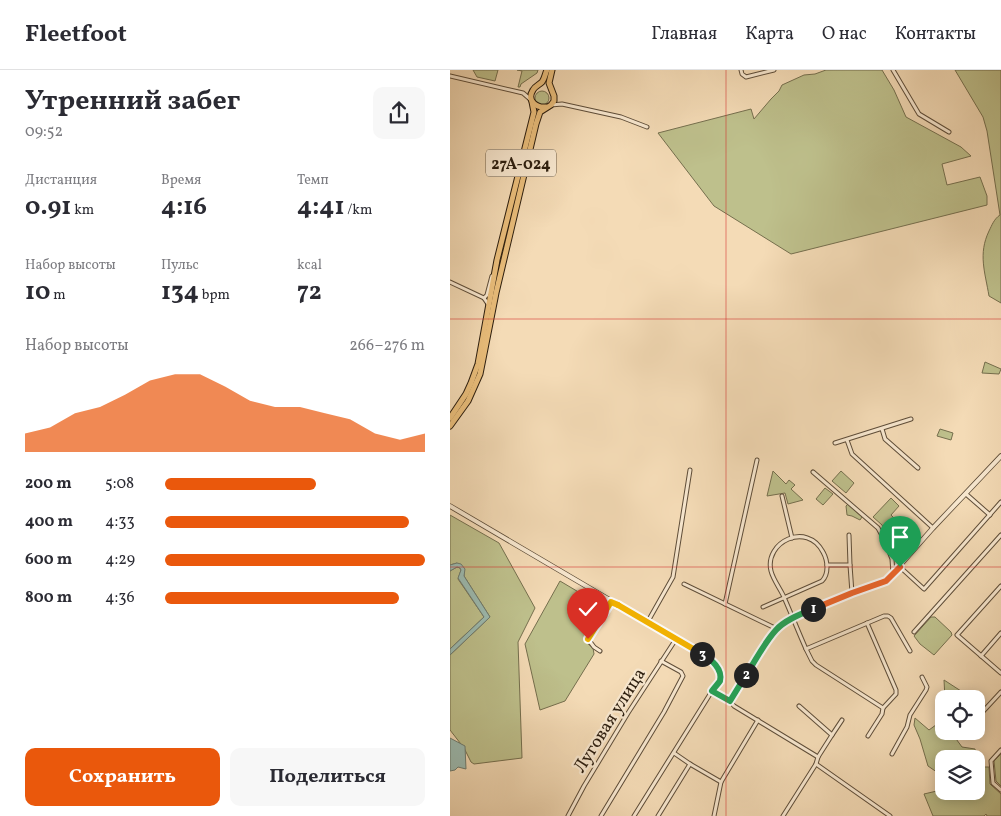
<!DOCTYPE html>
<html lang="ru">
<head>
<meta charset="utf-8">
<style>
  body { margin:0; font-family:Vollkorn,serif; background:#f7f7f7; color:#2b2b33; height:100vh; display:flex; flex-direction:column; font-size:19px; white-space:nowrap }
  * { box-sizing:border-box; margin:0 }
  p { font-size:16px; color:#7c7c81 }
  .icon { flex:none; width:28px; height:28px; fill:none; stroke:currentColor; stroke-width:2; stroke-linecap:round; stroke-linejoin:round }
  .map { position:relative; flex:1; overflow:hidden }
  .sheet { display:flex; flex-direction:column; background:#fff; width:450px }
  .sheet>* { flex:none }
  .tools { position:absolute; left:485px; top:620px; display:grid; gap:10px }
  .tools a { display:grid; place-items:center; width:50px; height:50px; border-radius:10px; background:#fff; box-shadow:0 2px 12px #0003; font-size:25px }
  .pin { position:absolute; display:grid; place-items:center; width:42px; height:42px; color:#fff; margin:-51px -21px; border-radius:50% 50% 50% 0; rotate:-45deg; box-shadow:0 0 5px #0007 }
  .pin .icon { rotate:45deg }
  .km { position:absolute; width:25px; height:25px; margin:-12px; border-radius:50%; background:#222; color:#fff; font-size:14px; line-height:25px; text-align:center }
  .round { display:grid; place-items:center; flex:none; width:52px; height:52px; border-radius:10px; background:#f7f7f7 }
  .head { display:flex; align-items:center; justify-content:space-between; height:85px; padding:0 25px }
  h1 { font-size:28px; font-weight:700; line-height:38px }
  .metrics { display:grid; grid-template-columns:repeat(3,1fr); gap:8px; height:85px; padding:5px 25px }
  .metrics div { display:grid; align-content:center }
  .metrics b { font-size:25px; font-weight:700 }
  .metrics small { font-size:14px; font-weight:400 }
  .metrics p { font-size:14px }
  .chart { height:140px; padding:10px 25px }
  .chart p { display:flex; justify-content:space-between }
  .chart svg { width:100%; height:90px; margin-top:5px; fill:#ea580c; opacity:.7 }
  .action { display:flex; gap:10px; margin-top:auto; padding:10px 25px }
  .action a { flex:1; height:58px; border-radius:10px; background:#ea580c; color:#fff; font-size:20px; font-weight:700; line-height:58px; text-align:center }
  .action a+a { background:#f7f7f7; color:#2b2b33 }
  ul { padding:0 25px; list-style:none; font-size:16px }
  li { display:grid; grid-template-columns:80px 60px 1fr; align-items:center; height:38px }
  li i { height:12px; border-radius:6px; background:#ea580c }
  header { display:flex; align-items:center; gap:30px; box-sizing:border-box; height:70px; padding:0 25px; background:#fff; border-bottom:1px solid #e1e1e2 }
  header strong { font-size:24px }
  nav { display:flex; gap:28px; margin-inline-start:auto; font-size:18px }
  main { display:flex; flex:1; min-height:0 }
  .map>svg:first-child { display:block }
  .green { fill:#bec08c; stroke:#756f4e }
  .water { fill:#9cbbb1; stroke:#6f7c70 }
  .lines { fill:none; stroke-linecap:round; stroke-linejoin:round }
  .minor-casing { stroke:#5e4d39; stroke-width:5 }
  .tertiary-casing { stroke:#5e4d39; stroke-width:5.5 }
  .primary-casing { stroke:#2c1e0f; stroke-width:7 }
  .minor { stroke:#f8e8d0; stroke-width:3 }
  .tertiary { stroke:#f8e8d0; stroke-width:4 }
  .primary { stroke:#eabe7b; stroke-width:5 }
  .split-1-casing { stroke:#fff; stroke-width:10 }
  .split-2-casing { stroke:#fff; stroke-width:10 }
  .split-3-casing { stroke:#fff; stroke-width:10 }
  .split-4-casing { stroke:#fff; stroke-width:10 }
  .split-5-casing { stroke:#fff; stroke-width:10 }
  .split-1 { stroke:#f0652b; stroke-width:6 }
  .split-2 { stroke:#22a559; stroke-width:6 }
  .split-3 { stroke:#22a559; stroke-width:6 }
  .split-4 { stroke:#f5b400; stroke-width:6 }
  .split-5 { stroke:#f5b400; stroke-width:6 }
  .grid { fill:none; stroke:#d62828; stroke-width:1; stroke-opacity:0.55 }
  .labels { text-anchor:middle; stroke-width:4.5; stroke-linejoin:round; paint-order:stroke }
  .shield { fill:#f8e8d0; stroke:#695b49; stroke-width:1 }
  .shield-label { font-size:16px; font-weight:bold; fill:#2c1e0f }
  .street-label { font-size:18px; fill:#2c1e0f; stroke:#f8e8d0 }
</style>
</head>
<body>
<header>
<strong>Fleetfoot</strong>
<nav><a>Главная</a><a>Карта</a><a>О нас</a><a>Контакты</a></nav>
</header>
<main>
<section class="sheet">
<div class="head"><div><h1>Утренний забег</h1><p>09:52</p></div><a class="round"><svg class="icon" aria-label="share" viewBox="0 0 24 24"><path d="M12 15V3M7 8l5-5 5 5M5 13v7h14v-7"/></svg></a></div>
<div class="metrics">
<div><p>Дистанция</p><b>0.91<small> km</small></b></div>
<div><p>Время</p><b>4:16</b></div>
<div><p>Темп</p><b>4:41<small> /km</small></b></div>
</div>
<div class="metrics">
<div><p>Набор высоты</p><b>10<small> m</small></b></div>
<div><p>Пульс</p><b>134<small> bpm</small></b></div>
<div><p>kcal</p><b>72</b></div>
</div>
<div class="chart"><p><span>Набор высоты</span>266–276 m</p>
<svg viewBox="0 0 160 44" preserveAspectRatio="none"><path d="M0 44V35L10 32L20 25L30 22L40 16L50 9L60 6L70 6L80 12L90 19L100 22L110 22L120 25L130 28L140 35L150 38L160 35V44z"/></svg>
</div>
<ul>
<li><b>200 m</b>5:08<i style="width:58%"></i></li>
<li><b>400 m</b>4:33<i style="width:94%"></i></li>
<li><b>600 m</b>4:29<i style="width:100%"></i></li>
<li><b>800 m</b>4:36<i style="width:90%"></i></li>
</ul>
<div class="action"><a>Сохранить</a><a>Поделиться</a></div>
</section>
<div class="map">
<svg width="551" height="746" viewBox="0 0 551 746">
  <rect width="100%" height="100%" fill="#f4dbb6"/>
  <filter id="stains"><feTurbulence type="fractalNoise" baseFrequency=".004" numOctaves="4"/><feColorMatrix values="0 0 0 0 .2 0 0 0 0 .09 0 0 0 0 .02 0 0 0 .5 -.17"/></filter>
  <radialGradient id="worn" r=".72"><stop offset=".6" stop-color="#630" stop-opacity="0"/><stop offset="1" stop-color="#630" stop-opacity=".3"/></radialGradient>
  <!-- green -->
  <g class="green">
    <polygon points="23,0 48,0 45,11 27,7"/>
    <polygon points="67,0 88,0 87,3 71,14 70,17 68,17 72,1"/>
    <polygon points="376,0 432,0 444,20 456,47 511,77 521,86 492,94 497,115 530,107 537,126 537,135 341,184 264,136 208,63 301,39 304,49 321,29 329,21 332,15 354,5 365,4"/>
    <path d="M505,0H551V233L539,226C535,202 528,184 539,161C542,155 544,149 550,145L537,61L533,47Z"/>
    <circle cx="92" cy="28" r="7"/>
    <polygon points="535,292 551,299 549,304 532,303"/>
    <polygon points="490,359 503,363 501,370 487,366"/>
    <polygon points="323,401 336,414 339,410 345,415 341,419 353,430 338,434 335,423 317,426"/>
    <polygon points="391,401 404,413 396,423 382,411"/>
    <polygon points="375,418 383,424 373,435 366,429"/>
    <polygon points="441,428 449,436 441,445 454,458 449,464 439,455 435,460 432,455 423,447"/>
    <polygon points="398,434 412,447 410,450 402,446 397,445 396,436"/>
    <polygon points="0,445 49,473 85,538 68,572 72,688 24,694 21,692 14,678 0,660 0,585 40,547 14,506 14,499 7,493 0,495"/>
    <polygon points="7,497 10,498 11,500 8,509 34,547 0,579 0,501"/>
    <polygon points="110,511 152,536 153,542 137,567 137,573 143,578 144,584 115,631 90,640 75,574"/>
    <polygon points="481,547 485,547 501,562 502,565 484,585 470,574 464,566"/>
    <polygon points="494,610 511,621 510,629 495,629"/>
    <polygon points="465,648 479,660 494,649 494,661 501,661 501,662 512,677 525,679 530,705 531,697 539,697 540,714 551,724 551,746 537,746 536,744 534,746 483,746 474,724 491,720 494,709 494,721 526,721 526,689 494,689 494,707 478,696 470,669 464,655"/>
    <polygon points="551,684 551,716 546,711 544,691"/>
  </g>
  <!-- water -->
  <g class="water">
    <polygon points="7,493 11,494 15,499 14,506 40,547 0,585 0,579 34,547 8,508 11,500 10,498 7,497 0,501 0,495"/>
    <polygon points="0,668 15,676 16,699 8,697 5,700 0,701"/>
  </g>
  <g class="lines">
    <defs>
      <g id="minor">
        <polyline points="291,0 292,4 296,7 324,0"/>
        <polyline points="443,0 469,44 499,62"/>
        <polyline points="0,6 73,23 80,29"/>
        <polyline points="101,35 112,34 171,47 197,57"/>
        <polyline points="0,212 34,228 38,234"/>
        <polyline points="34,228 37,225 42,206"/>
        <polyline points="432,359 435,369 468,398"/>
        <polyline points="397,370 402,384 483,458"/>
        <polyline points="385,373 461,349"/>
        <polyline points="363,402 428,458 435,471 442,489 443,504"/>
        <polyline points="516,424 540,445"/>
        <polyline points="332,426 342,468"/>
        <polyline points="399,465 400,495"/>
        <polyline points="377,495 400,495 402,523"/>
        <polyline points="450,497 474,519 551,432"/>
        <polyline points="234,514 327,559"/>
        <polyline points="551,516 507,565 551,603"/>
        <polyline points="275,534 307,390"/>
        <path d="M313,537L372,511C379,504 378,491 373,482C357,451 314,472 321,501C323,509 329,517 333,525C341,543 348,561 356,579L434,546H438L441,548L460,581"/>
        <polyline points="197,553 223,507 240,400"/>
        <polyline points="417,553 446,620 446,624 433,638"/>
        <polyline points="464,562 551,465"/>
        <polyline points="356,579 362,591 366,595 433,638 432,644 418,666"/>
        <polyline points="150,581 144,577 138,569 161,532"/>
        <polyline points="531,586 551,563"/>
        <polyline points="280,631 284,636 368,687"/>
        <polyline points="526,649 551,622"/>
        <polyline points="382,665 392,650"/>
        <polyline points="551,680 541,691 543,713 551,720"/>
        <polyline points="224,683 240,694 271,712"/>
        <polyline points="442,684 457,657 460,645 476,620 477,617 472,607"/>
        <polyline points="366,694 440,746"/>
        <polyline points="118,746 134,716 178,643 226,569"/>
        <polyline points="151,746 214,642 233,606 231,602 211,591"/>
        <polyline points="184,746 262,621"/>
        <polyline points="208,746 240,694"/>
        <polyline points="264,746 271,712 308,650"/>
        <polyline points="333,746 366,694 368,687 382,665 349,636"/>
      </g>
      <polyline id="tertiary" points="0,436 262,590 268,598 270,610 262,621 280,631 316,573 327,559 343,548 356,541 402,523 436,511 483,458 551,386"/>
      <g id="primary">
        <path d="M96,37C87,38 76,31 83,20C85,16 89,15 92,12C95,8 95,4 97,0"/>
        <polyline points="0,348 16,324 21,313 28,294 47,190 84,42 82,32"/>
        <polyline points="0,356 18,331 30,304 46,223 86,54 90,42 101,35 104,31 104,26 99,13 102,0"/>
      </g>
    </defs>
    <!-- minor casing -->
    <use href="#minor" class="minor-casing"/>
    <!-- tertiary casing -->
    <use href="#tertiary" class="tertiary-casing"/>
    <!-- primary casing -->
    <use href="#primary" class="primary-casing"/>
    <!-- minor -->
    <use href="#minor" class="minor"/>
    <!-- tertiary -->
    <use href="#tertiary" class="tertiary"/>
    <!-- primary -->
    <use href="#primary" class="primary"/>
  </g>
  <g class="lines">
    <defs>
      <polyline id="split-1" points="363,539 402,523 436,511 450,497"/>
      <path id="split-2" d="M296,605C306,590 314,573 326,560C335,550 351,544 363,539"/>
      <path id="split-3" d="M252,584C261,589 273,599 270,611C268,614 264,618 262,621L280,631L296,605"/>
      <polyline id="split-4" points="168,535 252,584"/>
      <polyline id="split-5" points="138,569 161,532 168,535"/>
    </defs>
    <!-- split-1 casing -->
    <use href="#split-1" class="split-1-casing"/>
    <!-- split-2 casing -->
    <use href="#split-2" class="split-2-casing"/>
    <!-- split-3 casing -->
    <use href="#split-3" class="split-3-casing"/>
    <!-- split-4 casing -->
    <use href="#split-4" class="split-4-casing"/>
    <!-- split-5 casing -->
    <use href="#split-5" class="split-5-casing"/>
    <!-- split-1 -->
    <use href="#split-1" class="split-1"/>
    <!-- split-2 -->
    <use href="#split-2" class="split-2"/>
    <!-- split-3 -->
    <use href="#split-3" class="split-3"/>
    <!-- split-4 -->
    <use href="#split-4" class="split-4"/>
    <!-- split-5 -->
    <use href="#split-5" class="split-5"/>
  </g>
  <!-- grid -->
  <path class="grid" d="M276,0V746M0,249H551M0,497H551"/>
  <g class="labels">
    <!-- shield labels -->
    <rect class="shield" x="36" y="79.5" width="70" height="27" rx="4"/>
    <g class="shield-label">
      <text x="71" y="99">27А-024</text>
    </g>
    <!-- street labels -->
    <g class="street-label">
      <text transform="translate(159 650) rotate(-58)" y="6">Луговая улица</text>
    </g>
  </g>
  <rect width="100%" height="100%" filter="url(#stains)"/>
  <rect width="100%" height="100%" fill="url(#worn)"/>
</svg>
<div class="tools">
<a><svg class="icon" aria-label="locate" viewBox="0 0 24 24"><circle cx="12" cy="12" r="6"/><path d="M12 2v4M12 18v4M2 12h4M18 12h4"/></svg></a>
<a><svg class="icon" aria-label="layers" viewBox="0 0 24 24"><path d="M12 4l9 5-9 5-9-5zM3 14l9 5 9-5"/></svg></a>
</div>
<div class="pin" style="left:450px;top:497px;background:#1e9e55"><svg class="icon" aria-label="arrive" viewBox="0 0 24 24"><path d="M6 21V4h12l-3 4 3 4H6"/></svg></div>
<div class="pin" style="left:138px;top:569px;background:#d93025"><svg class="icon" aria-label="check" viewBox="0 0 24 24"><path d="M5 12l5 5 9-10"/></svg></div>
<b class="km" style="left:363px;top:539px">1</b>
<b class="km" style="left:296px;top:605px">2</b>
<b class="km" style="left:252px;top:584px">3</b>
</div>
</main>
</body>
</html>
